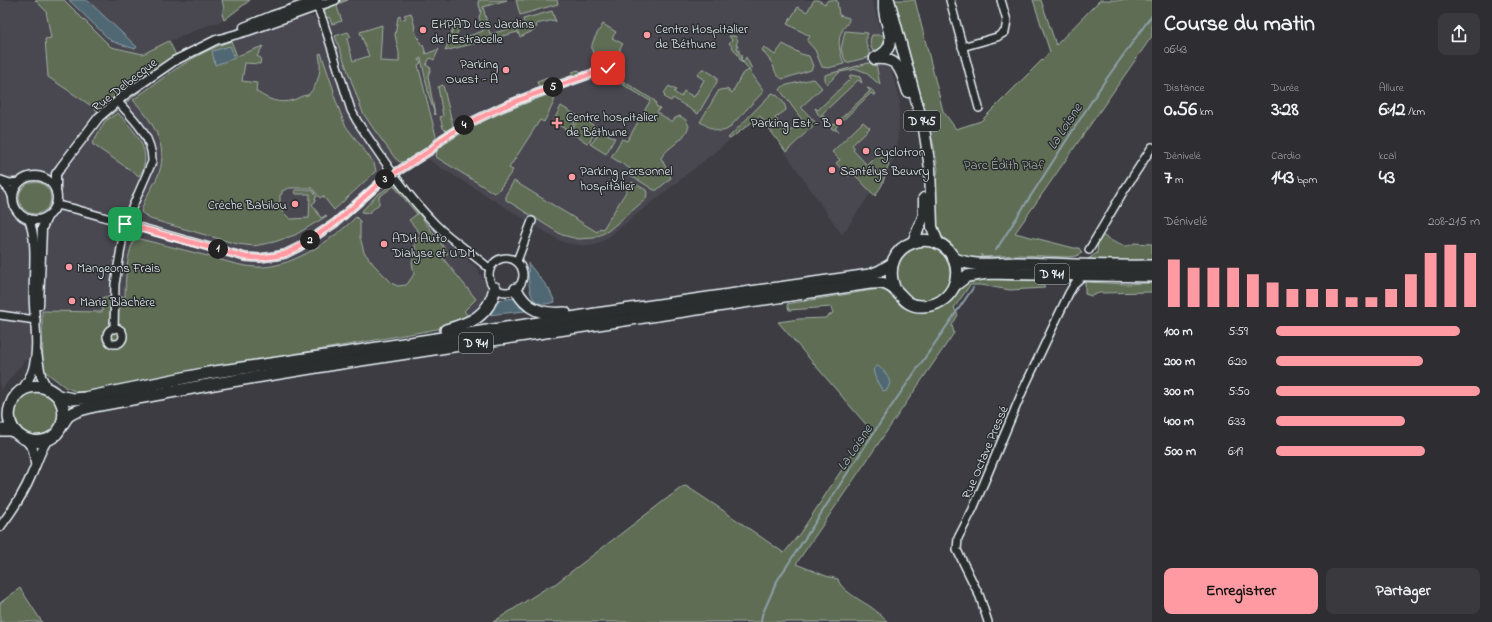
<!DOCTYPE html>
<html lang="fr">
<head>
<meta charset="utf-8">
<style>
  body { margin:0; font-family:"Indie Flower",sans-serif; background:#3a393e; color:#f1f3f6; height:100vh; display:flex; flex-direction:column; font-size:15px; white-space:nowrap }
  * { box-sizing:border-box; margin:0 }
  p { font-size:13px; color:#a7a8ac }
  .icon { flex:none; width:22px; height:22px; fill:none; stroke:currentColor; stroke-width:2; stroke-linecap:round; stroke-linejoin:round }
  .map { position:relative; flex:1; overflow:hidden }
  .panel { display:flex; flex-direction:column; background:#2e2d32; width:340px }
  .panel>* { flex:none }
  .pin { position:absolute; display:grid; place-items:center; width:34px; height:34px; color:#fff; margin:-17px; border-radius:8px; box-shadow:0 2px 6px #0006 }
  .km { position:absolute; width:20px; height:20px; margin:-10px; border-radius:50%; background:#222; color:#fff; font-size:11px; line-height:20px; text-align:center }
  .round { display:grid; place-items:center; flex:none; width:42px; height:42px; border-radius:8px; background:#3a393e }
  .overview { display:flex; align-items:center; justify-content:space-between; height:68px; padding:0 12px }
  h1 { font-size:22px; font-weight:800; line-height:30px }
  .metrics { display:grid; grid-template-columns:repeat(3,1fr); gap:6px; height:68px; padding:4px 12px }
  .metrics div { display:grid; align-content:center }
  .metrics b { font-size:20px; font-weight:800 }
  .metrics small { font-size:11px; font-weight:400 }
  .metrics p { font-size:11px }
  .chart { height:112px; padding:8px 12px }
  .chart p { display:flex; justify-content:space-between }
  .chart svg { width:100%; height:72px; margin-top:4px; stroke:#ff9aa2; stroke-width:6 }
  .primary-button { display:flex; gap:8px; margin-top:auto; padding:8px 12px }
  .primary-button a { flex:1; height:46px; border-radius:8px; background:#ff9aa2; color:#111; font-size:16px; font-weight:800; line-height:46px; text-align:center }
  .primary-button a+a { background:#3a393e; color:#f1f3f6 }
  ul { padding:0 12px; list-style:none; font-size:13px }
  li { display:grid; grid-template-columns:64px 48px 1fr; align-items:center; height:30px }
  li i { height:10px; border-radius:5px; background:#ff9aa2 }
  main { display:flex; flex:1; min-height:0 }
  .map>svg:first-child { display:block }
  .built { fill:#4a4650 }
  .green { fill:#5e6d55; stroke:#a3afa6 }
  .water { fill:#4f6873; stroke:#8c9fa8 }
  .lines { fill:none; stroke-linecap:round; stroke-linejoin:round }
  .stream { stroke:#8c9fa8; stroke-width:2 }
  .minor-casing { stroke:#e8f1f8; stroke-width:10 }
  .tertiary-casing { stroke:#e8f1f8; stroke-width:11 }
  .primary-casing { stroke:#e8f1f8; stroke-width:13 }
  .trunk-casing { stroke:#e8f1f8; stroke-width:14 }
  .minor { stroke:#2a2d2e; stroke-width:7 }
  .tertiary { stroke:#2a2d2e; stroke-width:8 }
  .primary { stroke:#2a2d2e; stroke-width:10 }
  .trunk { stroke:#2a2d2e; stroke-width:11 }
  .route-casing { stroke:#fff; stroke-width:8 }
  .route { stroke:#ff9aa2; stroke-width:5 }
  .poi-dot { fill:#ff9aa2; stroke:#2a2d2e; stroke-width:1.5 }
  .labels { text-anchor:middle; stroke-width:3; stroke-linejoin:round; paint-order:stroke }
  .shield { fill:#2a2d2e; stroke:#afb6bb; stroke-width:1 }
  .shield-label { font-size:12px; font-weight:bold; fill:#e8f1f8 }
  .poi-label { font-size:13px; fill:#e8f1f8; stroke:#2a2d2e; text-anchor:start }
  .street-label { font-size:13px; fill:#e8f1f8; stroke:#2a2d2e }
  .park-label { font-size:13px; fill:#aab6af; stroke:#2a2d2e }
  .water-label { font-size:14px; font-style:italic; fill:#abbac3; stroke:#2a2d2e }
</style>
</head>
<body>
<main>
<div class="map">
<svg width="1152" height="622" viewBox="0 0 1152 622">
  <rect width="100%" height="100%" fill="#3d3c42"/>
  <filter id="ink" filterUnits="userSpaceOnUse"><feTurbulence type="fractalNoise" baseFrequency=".025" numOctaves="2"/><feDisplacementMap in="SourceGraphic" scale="8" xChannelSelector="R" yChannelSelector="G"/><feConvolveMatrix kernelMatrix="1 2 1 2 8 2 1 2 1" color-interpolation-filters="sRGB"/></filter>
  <g filter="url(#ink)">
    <!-- built -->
    <g class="built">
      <polygon points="0,0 35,0 46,11 51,38 45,39 93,107 98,112 144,88 180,63 216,45 303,16 313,17 317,20 351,119 395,183 433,230 447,243 477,268 487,286 487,296 483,304 477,313 469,318 49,362 25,360 0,392"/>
      <polygon points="64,0 252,0 226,20 209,25 170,41 144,54 111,47"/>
      <polygon points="345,0 872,0 900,101 897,155 842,235 760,116 606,239 598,244 590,246 570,244 560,241 427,159 423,159 399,164 391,162 367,130 355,111 324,12 329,6"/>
    </g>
    <!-- green -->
    <g class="green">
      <polygon points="35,0 64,0 111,47 143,54 169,41 180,63 144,88 106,119 93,107 48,77 45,39 51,38 46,11"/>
      <polygon points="222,0 250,0 224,20 222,14 224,9"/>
      <path d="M344,0H348L340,3L337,7L342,21L332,24L329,17L326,18L324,12C327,4 336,3 344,0Z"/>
      <polygon points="480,0 507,0 483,7 490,34 524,25 523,19 552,11 556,22 554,20 536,24 537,27 534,28 535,30 520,37 518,32 445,51 455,24 458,23 460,27 455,38 457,40 483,31 479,17 481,12 478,1"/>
      <polygon points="516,0 557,0 558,4 520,15"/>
      <path d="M814,0H818L825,4L828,0H837L839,15L849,18C849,23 846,25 843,29C836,41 840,52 844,64L828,68L822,67L815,50L807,41L810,36L787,24L798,7L807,12Z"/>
      <path d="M895,0H915L943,111L956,129L981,121L1050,52L1033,0H1041L1056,45L1100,0H1152V36L1015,233L1074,248H1079L1082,253L1076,256L1069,257L1018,255L983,257L981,254L982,257C976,258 968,259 963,257C959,255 939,234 937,229L935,184L938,169L933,142Z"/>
      <polygon points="411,13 415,27 414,28 418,38 420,38 419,39 421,45 423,45 426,54 439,49 434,60 430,58 426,65 431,68 428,76 435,115 429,96 421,58 419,59 421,63 418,65 437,140 407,161 400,162 395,158 373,128 363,113 335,36 348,32 351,37 347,39 353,61 369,56 360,32 382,25 380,61 399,62 399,53 395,35 398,17 400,16 401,20 406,18 404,15"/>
      <path d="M603,24L616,32L612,38L623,44L620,48V52L610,64C605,64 603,62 599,59C584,49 596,36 603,24Z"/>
      <path d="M845,31L868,33C862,45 871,48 869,57L846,63L841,49Z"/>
      <path d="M872,35H888L887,44L875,56C872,49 868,43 872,35Z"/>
      <path d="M729,36H735L738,40L736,45L738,46L737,49L739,50V53L742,55L741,60L744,61L746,57L752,69L749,70L764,91L728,129C717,135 710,127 700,122L719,90L727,89L732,93L742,74L749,70L744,63L741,62L738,55L729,43L732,40Z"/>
      <path d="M231,41L237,56L263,46L257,56L261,58L260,64L245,63L242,81L257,83L256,91C268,100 281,105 296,99C300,97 303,95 308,95C319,84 322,69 319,54L321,53L334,91L333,93L345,125L374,163L376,171L334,210L323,196L320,198L312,188H289L282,191V194L280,195V209L290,219L309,218L310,194H296L295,190H312L317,197L315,198L316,201L312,204L321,218L326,215L327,216L295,235L274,242L254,246L237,244L150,219L141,212C144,198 154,186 159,173C169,145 151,119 133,100C164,77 193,54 231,41Z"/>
      <path d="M783,44L801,54L809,56L813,66L811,70L783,79C775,76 775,70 772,63C769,59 765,54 762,50L764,47L775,55Z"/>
      <polygon points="872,62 876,64 880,85 865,72 857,69 840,72 827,84 825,82 825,75"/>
      <polygon points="702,69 704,69 717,77 717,82 698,114 673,98 671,101 665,98 664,93 669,86 676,90 674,92 681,97 684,91 694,97 704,80 697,75"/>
      <polygon points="578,70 580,71 581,74 532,91 531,90 539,87 537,82 548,78 550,83 573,75 572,72"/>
      <path d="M610,73L655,101L656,106L660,108L657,112L672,122L675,118L680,116L686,120L689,126C684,142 669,145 661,158L671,178L657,190H654L630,175L632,170L611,157L622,139L627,141L650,101L609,76L606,79L605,74Z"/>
      <polygon points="851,75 860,77 862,83 858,80 822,114 825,118 819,116 815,108 818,110 851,78 849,76"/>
      <path d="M812,79L815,80L822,88L801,107L816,123L786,152L760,116L730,139L728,138L772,93C778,94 786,104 786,110L775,118L787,133L803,121L780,90L783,86Z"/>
      <polygon points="443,85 453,126 452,130 448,132 443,128 440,117 443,116 438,87"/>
      <path d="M867,88C872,89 874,91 875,96L871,93L835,128L839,131L832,129L830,123L834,125L870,91Z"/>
      <polygon points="555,92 554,102 544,122 540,120 509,168 513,170 498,191 494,193 436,157 437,149 468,129 486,119"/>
      <polygon points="561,106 578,116 569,131 553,122"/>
      <path d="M118,113C130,126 149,145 144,165C144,169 141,173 139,176L92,144L105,121Z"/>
      <polygon points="580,117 596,127 596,134 592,137 590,142 587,143 570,132"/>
      <polygon points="863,122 870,128 852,145 855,148 853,150 867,165 878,154 889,164 882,185 875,196 852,172 848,176 836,163 840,160 832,152"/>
      <polygon points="600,130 615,138 606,154 590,144 593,142"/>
      <polygon points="514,181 597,232 600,228 603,229 632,182 646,190 647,193 646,199 608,231 594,238 578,239 562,235 506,200 506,194"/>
      <circle cx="35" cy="198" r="16"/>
      <path d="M393,184L402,191L448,253L442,257L476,299L464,311L471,319L447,327L427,331L145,380L91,392H77L65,387L43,370L42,311L102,312L103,297H125C125,283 127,248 136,238C159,244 181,249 204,255C223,260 243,268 263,267C294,266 335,238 356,217L360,221V237L364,252L374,265L393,284L398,286L406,285L408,283L414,274L412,262L415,253V240L422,236L409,220L417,214L394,186L379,197V204L369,213L361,212L377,195Z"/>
      <path d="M1102,235C1111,240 1125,251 1134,243L1152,244V260L1110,261L1088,259L1097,253L1098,242Z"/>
      <circle cx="923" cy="273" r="27"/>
      <path d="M980,279L1040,281L1045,288L1010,290L981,285H970L954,308L958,315L952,325L954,333L796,564L826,576L838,579C840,590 862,601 871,607C877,611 882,617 888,622H493L548,587L555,584L682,487L686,486L718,507L784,553L801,532L869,428L778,322L799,319L825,318L833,313L831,307L789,310L787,304L879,289L886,291L902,307L912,310L919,311L937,308L946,305L952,301L965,283Z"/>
      <polygon points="1085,282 1126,284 1152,283 1152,292 1099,293 1091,296 1085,294"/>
      <circle cx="37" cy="413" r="22"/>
      <polygon points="20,588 42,622 0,622 0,603"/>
    </g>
    <!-- water -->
    <g class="water">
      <polygon points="69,0 87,0 137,47 135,49 111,41"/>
      <polygon points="230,46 235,58 215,65 212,51"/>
      <path d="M528,263L549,289L555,302C551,303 547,304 543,304C526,303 529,275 528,263Z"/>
      <polygon points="517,298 525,311 488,315 496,300"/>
      <path d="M877,366C884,369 888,376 890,383L887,390L883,391L876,380L873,370Z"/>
    </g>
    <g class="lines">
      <!-- stream -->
      <g class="stream">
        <polyline points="996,250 1102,85 1152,15"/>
        <polyline points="761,622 762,615 777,581 886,414 973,288"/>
      </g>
      <defs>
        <g id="minor">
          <polyline points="950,0 979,108"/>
          <path d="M315,1L323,21L351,110L357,121C382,158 404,192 435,224C452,241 472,253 490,269"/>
          <polyline points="962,47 997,37 1005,32 1007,21 1001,0"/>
          <polyline points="0,180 10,191 13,198"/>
          <polyline points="1,180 10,183 20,182"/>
          <polyline points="56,205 75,209 245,257 260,258 275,256 285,254 299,247 335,223 381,182 431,150 442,139 461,127 502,107 532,95 608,68"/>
          <polyline points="1089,250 1123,192 1152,147"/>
          <circle cx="506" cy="275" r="17"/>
          <polyline points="517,261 532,221"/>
          <polyline points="0,315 36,320"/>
          <circle cx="115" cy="336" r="8"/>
          <path d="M114,329L115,284L125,224L152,162C153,137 134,119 117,101"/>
          <polyline points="988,622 980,597 957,550 958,538 973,509 1023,390 1069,293 1075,283 1084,275"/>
        </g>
        <g id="tertiary">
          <polyline points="244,27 271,16 318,0"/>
          <circle cx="35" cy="198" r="22"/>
          <polyline points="56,192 56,174 61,167 99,117 126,94 174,61 216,40 248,31 335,0"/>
          <polyline points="39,305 42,228 47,217"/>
          <polyline points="37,353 41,376 47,388"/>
          <path d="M21,391C26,384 31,377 33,369C39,348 35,326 34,305C32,276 39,247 29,219"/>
          <polyline points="25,439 33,449 35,463"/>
          <path d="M0,527C12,511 23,495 31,476C37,463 40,451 48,439"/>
        </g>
        <g id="primary">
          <polyline points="889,0 924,129 930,168 932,227 938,243"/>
          <path d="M875,58C902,47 885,28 884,9C884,6 884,3 884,0"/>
          <path d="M875,59C900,57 901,72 908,92"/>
          <polyline points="913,242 924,215 924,198"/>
        </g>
        <g id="trunk">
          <path d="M953,258C973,268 996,263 1017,263C1062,264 1107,267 1152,266"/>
          <polyline points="955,285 967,276 988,273 1152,276"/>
          <path d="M516,289C526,310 543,315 565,313"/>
          <path d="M446,330C471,323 489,316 495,288"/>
          <polyline points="58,396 73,399 85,398 208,373 333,355 596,314 870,275 880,271 892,264"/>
          <path d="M62,424C74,387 22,371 11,405C8,413 9,422 13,429C23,443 44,446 56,434C61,429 63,421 68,416C75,410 85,409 94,406L214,384L341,363L870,283C875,283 883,282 888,285C902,291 903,307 923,306C936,306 947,299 953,288C957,280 958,271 955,262C941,222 875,241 895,290"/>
          <polyline points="0,430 10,430 16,432"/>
        </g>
      </defs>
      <!-- minor casing -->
      <use href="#minor" class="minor-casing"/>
      <!-- tertiary casing -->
      <use href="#tertiary" class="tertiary-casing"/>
      <!-- primary casing -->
      <use href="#primary" class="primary-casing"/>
      <!-- trunk casing -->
      <use href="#trunk" class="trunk-casing"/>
      <!-- minor -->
      <use href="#minor" class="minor"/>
      <!-- tertiary -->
      <use href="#tertiary" class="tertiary"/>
      <!-- primary -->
      <use href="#primary" class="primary"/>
      <!-- trunk -->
      <use href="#trunk" class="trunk"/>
    </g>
  </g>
  <g class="lines" filter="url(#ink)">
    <defs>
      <polyline id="route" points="125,224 245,257 260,258 275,256 285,254 299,247 335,223 381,182 431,150 442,139 461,127 502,107 532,95 608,68"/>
    </defs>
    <!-- route casing -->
    <use href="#route" class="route-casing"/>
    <!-- route -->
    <use href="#route" class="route"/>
  </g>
  <!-- markers -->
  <g class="poi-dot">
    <circle cx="423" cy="30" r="4"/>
    <circle cx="647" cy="35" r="4"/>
    <circle cx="506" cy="70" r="4"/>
    <circle cx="839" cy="122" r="4"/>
    <path d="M555 117h4v4h4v4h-4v4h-4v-4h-4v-4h4z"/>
    <circle cx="866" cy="151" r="4"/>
    <circle cx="832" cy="170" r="4"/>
    <circle cx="572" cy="177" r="4"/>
    <circle cx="295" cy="204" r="4"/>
    <circle cx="384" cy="244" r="4"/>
    <circle cx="69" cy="267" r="4"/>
    <circle cx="72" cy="301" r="4"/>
  </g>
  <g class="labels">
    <!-- shield labels -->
    <g class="shield">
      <rect x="904" y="111" width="36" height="20" rx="3"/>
      <rect x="1035" y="264" width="34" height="20" rx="3"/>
      <rect x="459" y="333" width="34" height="20" rx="3"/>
    </g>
    <g class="shield-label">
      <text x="922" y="125">D 945</text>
      <text x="1052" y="278">D 941</text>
      <text x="476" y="347">D 941</text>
    </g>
    <!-- poi labels -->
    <g class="poi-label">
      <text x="431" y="28">EHPAD Les Jardins<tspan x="431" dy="15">de l'Estracelle</tspan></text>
      <text x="655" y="33">Centre Hospitalier<tspan x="655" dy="15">de Béthune</tspan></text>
      <text x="498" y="68" text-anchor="end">Parking<tspan x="498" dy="15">Ouest - A</tspan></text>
      <text x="566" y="121">Centre hospitalier<tspan x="566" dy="15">de Béthune</tspan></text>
      <text x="831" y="127" text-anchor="end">Parking Est - B</text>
      <text x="874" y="156">Cyclotron</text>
      <text x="580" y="175">Parking personnel<tspan x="580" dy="15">hospitalier</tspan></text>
      <text x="840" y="175">Santélys Beuvry</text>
      <text x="287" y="209" text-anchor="end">Crèche Babilou</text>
      <text x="392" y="242">ADH Auto<tspan x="392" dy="15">Dialyse et UDM</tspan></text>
      <text x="77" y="272">Mangeons Frais</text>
      <text x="80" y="306">Marie Blachère</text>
    </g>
    <!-- street labels -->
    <g class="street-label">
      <text transform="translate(124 84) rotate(-38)" y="5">Rue Delbecque</text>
      <text transform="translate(984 452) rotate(-67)" y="5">Rue Octave Pressé</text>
    </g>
    <!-- park labels -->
    <g class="park-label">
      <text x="1004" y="169">Parc Édith Piaf</text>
    </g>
    <!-- water labels -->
    <g class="water-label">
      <text transform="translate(1064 126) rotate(-57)" y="5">La Loisne</text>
      <text transform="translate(854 447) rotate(-56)" y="5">La Loisne</text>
    </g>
  </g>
</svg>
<div class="pin" style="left:125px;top:224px;background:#1e9e55"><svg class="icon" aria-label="arrive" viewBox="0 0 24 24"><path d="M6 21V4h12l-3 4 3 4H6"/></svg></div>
<div class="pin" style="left:608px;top:68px;background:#d93025"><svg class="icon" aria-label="check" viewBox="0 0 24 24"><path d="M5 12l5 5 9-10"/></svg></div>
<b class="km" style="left:218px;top:249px">1</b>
<b class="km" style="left:310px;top:240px">2</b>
<b class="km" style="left:385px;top:179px">3</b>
<b class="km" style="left:464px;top:125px">4</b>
<b class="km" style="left:553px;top:87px">5</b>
</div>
<section class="panel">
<div class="overview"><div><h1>Course du matin</h1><p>06:43</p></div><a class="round"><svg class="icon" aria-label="share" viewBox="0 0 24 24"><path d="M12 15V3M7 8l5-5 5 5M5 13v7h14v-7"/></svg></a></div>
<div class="metrics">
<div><p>Distance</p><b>0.56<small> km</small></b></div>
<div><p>Durée</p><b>3:28</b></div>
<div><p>Allure</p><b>6:12<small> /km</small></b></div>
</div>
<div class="metrics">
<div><p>Dénivelé</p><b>7<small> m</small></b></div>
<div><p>Cardio</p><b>143<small> bpm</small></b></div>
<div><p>kcal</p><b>43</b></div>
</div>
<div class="chart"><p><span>Dénivelé</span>208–215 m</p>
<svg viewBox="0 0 160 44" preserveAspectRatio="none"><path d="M5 44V15M15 44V20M25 44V20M35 44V20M45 44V24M55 44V29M65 44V33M75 44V33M85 44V33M95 44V38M105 44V38M115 44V33M125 44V24M135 44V11M145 44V6M155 44V11"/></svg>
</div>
<ul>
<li><b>100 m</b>5:59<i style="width:90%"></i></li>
<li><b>200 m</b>6:20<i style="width:72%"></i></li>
<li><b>300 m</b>5:50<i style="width:100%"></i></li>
<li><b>400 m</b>6:33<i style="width:63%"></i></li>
<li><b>500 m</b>6:19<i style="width:73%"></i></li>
</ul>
<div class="primary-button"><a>Enregistrer</a><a>Partager</a></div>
</section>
</main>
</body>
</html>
